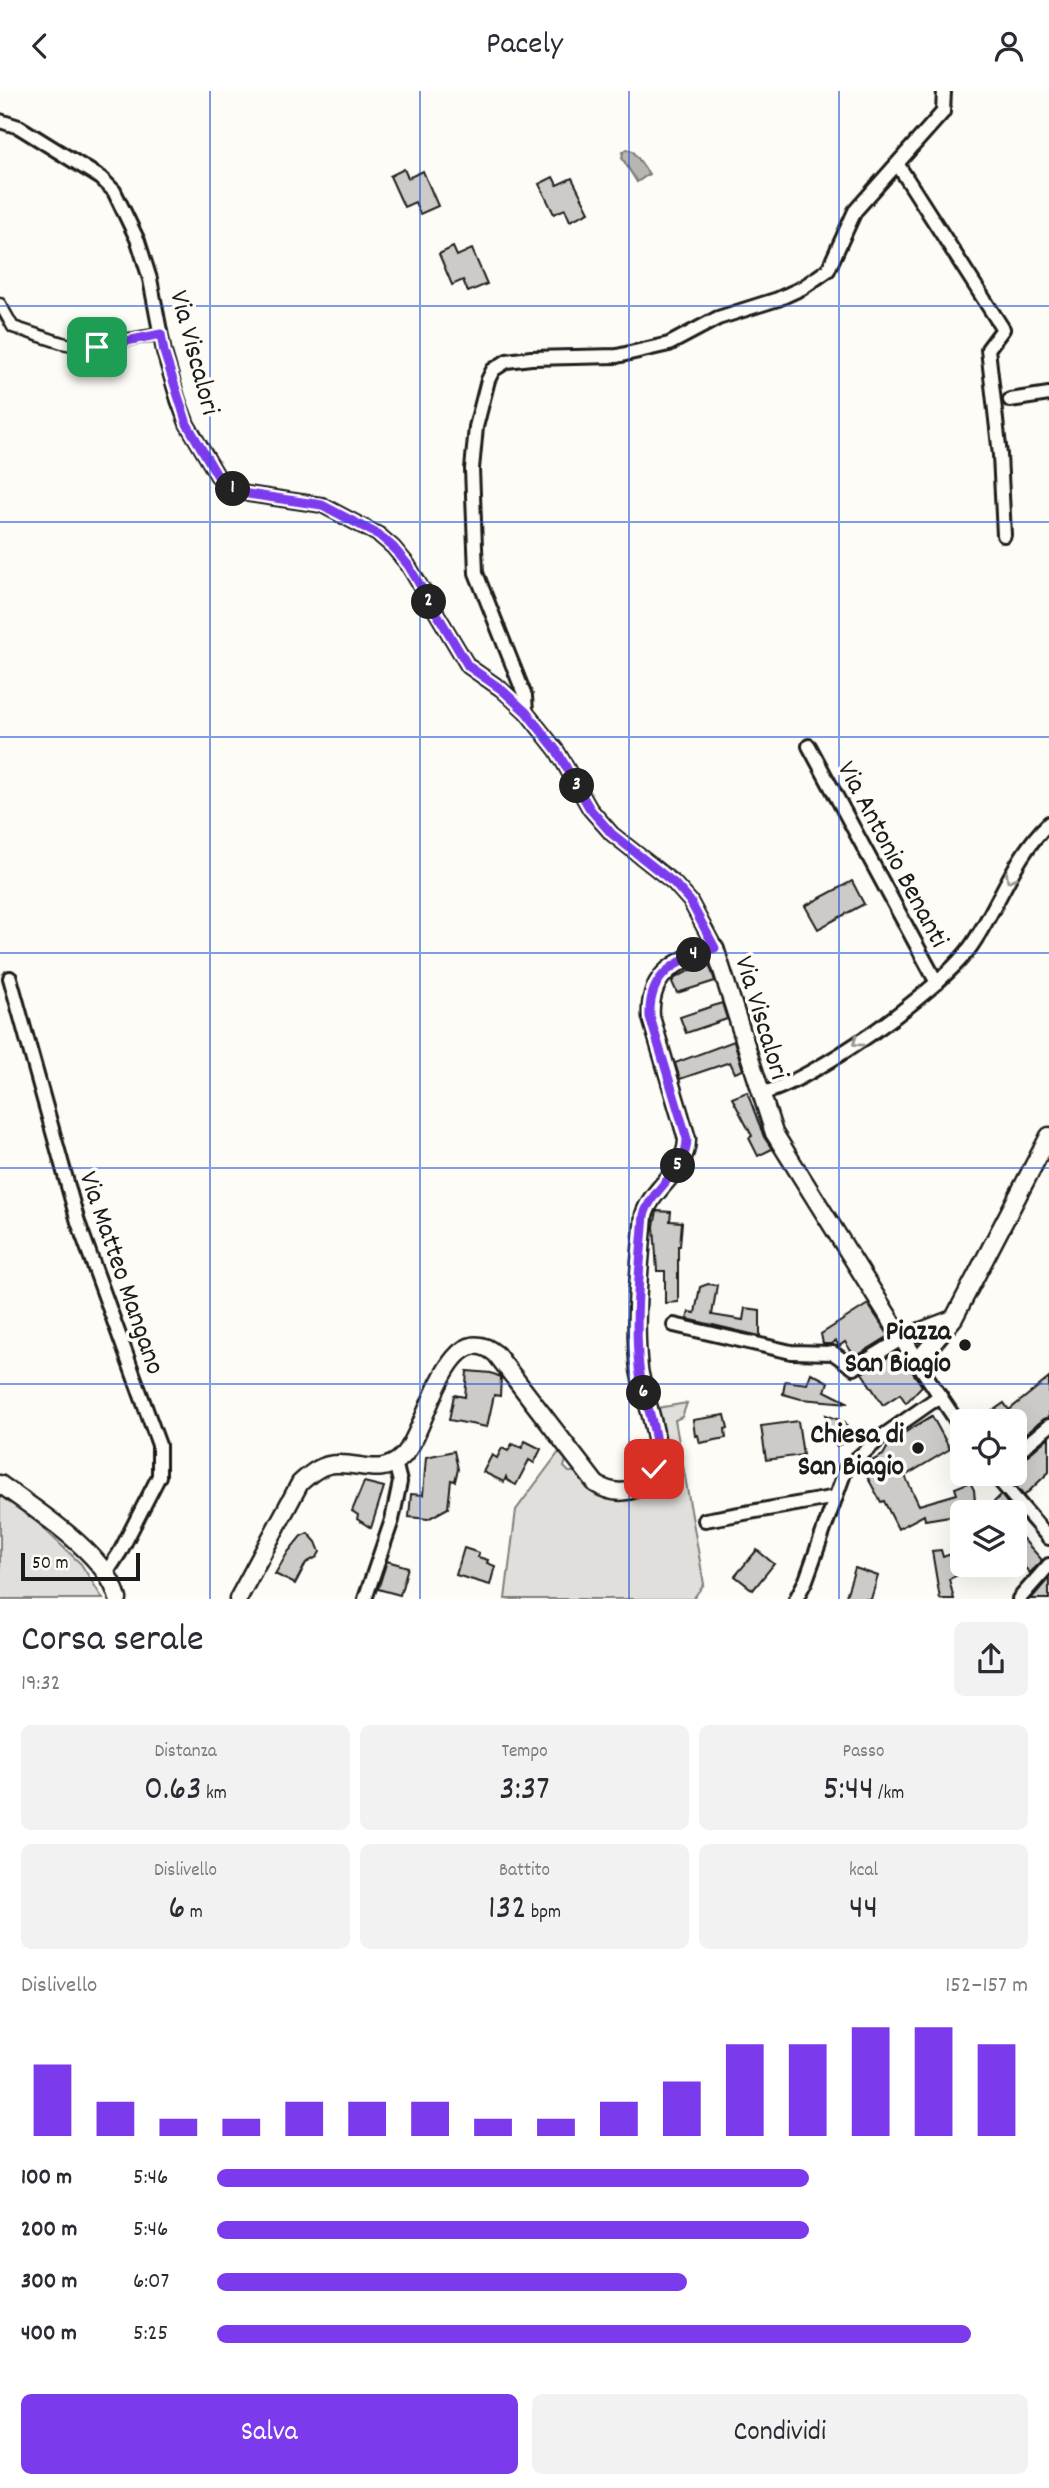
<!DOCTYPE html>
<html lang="it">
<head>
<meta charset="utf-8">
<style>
  body { margin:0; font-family:Dekko,sans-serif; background:#f2f2f3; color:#2b2b33; height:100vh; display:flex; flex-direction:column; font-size:26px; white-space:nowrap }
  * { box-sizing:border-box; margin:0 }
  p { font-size:23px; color:#7c7c81 }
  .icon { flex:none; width:38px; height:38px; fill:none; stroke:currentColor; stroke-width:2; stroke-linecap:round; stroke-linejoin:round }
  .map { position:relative; height:1508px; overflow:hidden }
  .details { display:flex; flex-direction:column; background:#fff; flex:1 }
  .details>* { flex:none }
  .tools { position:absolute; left:950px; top:1318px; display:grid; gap:14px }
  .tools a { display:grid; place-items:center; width:77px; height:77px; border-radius:10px; background:#fff; box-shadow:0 7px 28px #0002; font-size:35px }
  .scale { position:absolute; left:21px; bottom:18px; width:119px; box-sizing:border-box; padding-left:7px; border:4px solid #1c1c1c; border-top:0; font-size:19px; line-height:24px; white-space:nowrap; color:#1c1c1c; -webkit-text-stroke:5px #fdfcf7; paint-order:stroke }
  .pin { position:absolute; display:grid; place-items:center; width:60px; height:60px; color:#fff; margin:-30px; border-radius:14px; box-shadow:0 4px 10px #0006 }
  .km { position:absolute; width:35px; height:35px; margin:-18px; border-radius:50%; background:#222; color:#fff; font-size:19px; line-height:35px; text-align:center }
  .round { display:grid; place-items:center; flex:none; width:74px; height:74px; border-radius:10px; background:#f2f2f3 }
  .summary { display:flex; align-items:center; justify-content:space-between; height:119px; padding:0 21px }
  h1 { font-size:38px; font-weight:600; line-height:52px }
  .stats { display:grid; grid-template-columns:repeat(3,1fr); gap:10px; height:119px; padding:7px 21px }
  .stats div { display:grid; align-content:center; border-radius:10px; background:#f2f2f3; text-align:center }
  .stats b { font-size:35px; font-weight:600 }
  .stats small { font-size:19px; font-weight:400 }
  .stats p { font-size:19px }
  .chart { height:196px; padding:14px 21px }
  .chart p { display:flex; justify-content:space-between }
  .chart svg { width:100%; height:126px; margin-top:7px; stroke:#7c3aed; stroke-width:6 }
  .button { display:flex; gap:14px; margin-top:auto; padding:14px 21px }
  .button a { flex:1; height:80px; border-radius:10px; background:#7c3aed; color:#fff; font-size:28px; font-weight:600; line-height:80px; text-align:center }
  .button a+a { background:#f2f2f3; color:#2b2b33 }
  ul { padding:0 21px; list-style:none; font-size:23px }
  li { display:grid; grid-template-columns:112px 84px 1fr; align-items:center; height:52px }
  li i { height:18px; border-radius:9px; background:#7c3aed }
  header { display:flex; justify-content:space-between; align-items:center; height:91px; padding:0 21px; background:#fff; font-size:32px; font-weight:600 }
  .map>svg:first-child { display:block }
  .green { fill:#e0dfdb; stroke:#7e7e7c; stroke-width:2 }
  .water { fill:#b7b6b2; stroke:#797876; stroke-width:2 }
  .building { fill:#cccbc8; stroke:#1c1c1c; stroke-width:2 }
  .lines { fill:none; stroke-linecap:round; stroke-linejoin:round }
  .pedestrian-casing { stroke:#1c1c1c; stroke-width:15 }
  .minor-casing { stroke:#1c1c1c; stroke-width:18 }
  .tertiary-casing { stroke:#1c1c1c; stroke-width:21 }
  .pedestrian { stroke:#fdfcf7; stroke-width:10 }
  .minor { stroke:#fdfcf7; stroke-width:12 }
  .tertiary { stroke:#fdfcf7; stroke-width:16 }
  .oneway { stroke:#989794 }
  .route-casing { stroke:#fff; stroke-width:14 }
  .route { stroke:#7c3aed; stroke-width:9 }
  .grid { fill:none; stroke:#1d4ed8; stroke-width:2; stroke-opacity:0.55 }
  .poi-dot { fill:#1c1c1c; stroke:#fdfcf7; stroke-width:2.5 }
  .labels { text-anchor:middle; stroke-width:7; stroke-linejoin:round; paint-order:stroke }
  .street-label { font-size:28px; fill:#1c1c1c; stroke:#fdfcf7 }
  .poi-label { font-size:28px; font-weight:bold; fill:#1c1c1c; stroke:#fdfcf7; text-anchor:end }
</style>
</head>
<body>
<header><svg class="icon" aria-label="back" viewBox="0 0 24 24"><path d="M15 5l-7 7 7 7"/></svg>Pacely<svg class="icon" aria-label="person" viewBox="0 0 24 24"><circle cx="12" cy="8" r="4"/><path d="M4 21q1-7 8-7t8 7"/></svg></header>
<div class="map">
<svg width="1049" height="1508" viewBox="0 0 1049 1508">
  <rect width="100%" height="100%" fill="#fdfcf7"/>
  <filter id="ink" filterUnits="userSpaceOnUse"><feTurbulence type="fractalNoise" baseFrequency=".0143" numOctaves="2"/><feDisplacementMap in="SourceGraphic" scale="14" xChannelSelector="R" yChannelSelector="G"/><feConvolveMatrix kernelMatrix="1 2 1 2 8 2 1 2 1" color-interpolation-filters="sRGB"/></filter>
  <g filter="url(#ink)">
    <!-- green -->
    <g class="green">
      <path d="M687,1312L682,1326L675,1329L704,1493L693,1508H505L516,1419L559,1361L566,1369L564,1376L569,1381H575C596,1408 618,1420 649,1398C657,1392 664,1382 666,1371C669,1354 660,1334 657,1317Z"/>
      <polygon points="0,1400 42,1429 40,1434 81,1473 103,1508 0,1508"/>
    </g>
    <!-- water -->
    <polygon class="water" points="627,58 633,60 649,83 637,91 622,67 623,61"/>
    <!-- building -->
    <g class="building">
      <polygon points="404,78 408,87 423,80 438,115 420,123 415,111 404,116 390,85"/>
      <polygon points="553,86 557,94 572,87 589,121 570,130 565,118 554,123 539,93"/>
      <polygon points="453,156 457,165 472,158 487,193 468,201 463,189 452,194 439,163"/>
      <polygon points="852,790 864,813 818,838 805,815"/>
      <polygon points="708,870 715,890 677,902 672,891 675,887"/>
      <polygon points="722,912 727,928 686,942 680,926"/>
      <polygon points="734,950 743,979 735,982 730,971 680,988 675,972"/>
      <polygon points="747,1001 764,1046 772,1058 758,1065 749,1047 752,1045 732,1007"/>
      <polygon points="657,1120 671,1121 670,1130 682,1131 680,1155 678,1155 678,1211 665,1212 665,1180 657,1180 654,1135"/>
      <polygon points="708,1193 717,1194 712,1224 743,1229 745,1217 760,1219 760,1245 687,1228 689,1221 695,1222 700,1196"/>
      <polygon points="868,1213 889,1245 855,1266 845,1251 839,1255 836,1250 831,1253 823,1253 821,1243"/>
      <polygon points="898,1260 922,1295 906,1312 900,1303 883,1314 862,1282"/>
      <polygon points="467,1280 491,1282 501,1286 500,1305 494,1304 487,1336 449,1329 454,1304 465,1306"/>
      <polygon points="811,1282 828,1291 825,1300 849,1312 801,1308 783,1303 785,1290 807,1293"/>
      <polygon points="1049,1287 1049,1326 1043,1328 1015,1352 1015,1330 978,1330 1004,1312 1009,1319"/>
      <polygon points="725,1324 728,1337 725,1338 726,1347 700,1352 698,1344 695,1345 693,1329"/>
      <polygon points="826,1324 845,1331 852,1349 836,1355"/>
      <polygon points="932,1325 950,1358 905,1385 919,1414 957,1403 955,1397 970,1391 974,1399 976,1421 962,1421 962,1456 958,1457 950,1425 925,1429 924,1424 898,1438 884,1410 881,1411 865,1382 868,1372 883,1364 891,1350"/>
      <polygon points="798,1330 803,1364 766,1369 761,1335"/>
      <polygon points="1049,1346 1049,1381 1024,1405 1005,1382 1015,1382 1015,1372 1021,1370"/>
      <polygon points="525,1350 541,1358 534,1372 529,1369 516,1394 507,1389 506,1386 504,1391 483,1381 492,1364 497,1367 502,1357 508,1360 512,1353 522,1357"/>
      <polygon points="454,1360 458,1378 455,1390 451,1389 448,1417 428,1428 409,1426 411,1403 423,1404 426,1366"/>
      <polygon points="364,1391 384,1396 371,1437 357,1428 358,1424 352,1420"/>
      <polygon points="1001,1404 1011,1417 1007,1421 984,1421"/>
      <polygon points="1015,1439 1042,1469 1030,1482 1015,1466"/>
      <polygon points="308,1442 316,1451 320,1461 317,1466 306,1472 295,1493 275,1483 288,1461 301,1445"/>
      <polygon points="464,1457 479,1462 478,1466 488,1469 487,1472 495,1475 490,1494 456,1484"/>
      <polygon points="757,1459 774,1473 753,1499 735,1485"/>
      <polygon points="941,1459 943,1466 962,1459 962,1482 949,1488 954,1508 940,1508 932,1460"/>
      <polygon points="387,1470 408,1476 400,1504 378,1498"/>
      <polygon points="855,1477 878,1485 871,1508 845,1508"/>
      <polygon points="1049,1487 1049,1508 1031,1508"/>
    </g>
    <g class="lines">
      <defs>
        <polyline id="pedestrian" points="0,213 13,236 62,252 82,256 161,243"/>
        <g id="minor">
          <polyline points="0,30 19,36 101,87 114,100 138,150 150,188 164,261 178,309 187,333 217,384 228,397 248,403 322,414 379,444 393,456 408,474 468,575 501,598 526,621 557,660 590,718 612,743 674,792 690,810 715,857"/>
          <polyline points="898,74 1003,238 988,258 1000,364 1004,444"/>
          <polyline points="1010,309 1049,303"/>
          <polyline points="526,621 525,605 476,482 472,378 476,336 488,289 493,279 507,270 531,267 617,265 669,253 718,227 778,208 802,197 828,179 855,120 943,21 944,0"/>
          <polyline points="809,655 937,892"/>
          <polyline points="10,887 78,1131 159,1354 159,1385 120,1461 107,1481"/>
          <path d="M760,1003C813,990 936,902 969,858C998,818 1012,767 1049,732"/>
          <polyline points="674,1234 791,1261 833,1262 854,1277 903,1247"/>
          <polyline points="917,1271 962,1338"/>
          <polyline points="1015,1363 1049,1335"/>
          <polyline points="993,1382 1049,1447"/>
          <polyline points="705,1429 836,1406"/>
          <polyline points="365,1508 392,1429 400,1391 395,1371"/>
          <polyline points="796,1508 806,1489 846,1377 883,1345 940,1305"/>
          <polyline points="1019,1508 1049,1474"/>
        </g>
        <g id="tertiary">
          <polyline points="903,1247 950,1229"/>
          <path d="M0,1393C36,1419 108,1464 118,1508"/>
          <path d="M238,1508L300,1392C311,1382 322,1373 337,1373C362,1372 382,1386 403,1365C427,1341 447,1222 496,1263L596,1393C616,1406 644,1403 654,1378C665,1352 643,1306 639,1278C633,1227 640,1175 644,1124C653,1095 687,1080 687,1048L651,926C648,881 678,869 715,857L774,1042L917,1271L954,1227L1049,1045"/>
        </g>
      </defs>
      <!-- pedestrian casing -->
      <use href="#pedestrian" class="pedestrian-casing"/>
      <!-- minor casing -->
      <use href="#minor" class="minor-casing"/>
      <!-- tertiary casing -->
      <use href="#tertiary" class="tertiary-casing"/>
      <!-- pedestrian -->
      <use href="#pedestrian" class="pedestrian"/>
      <!-- minor -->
      <use href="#minor" class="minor"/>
      <!-- tertiary -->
      <use href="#tertiary" class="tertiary"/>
    </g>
    <!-- one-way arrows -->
    <defs><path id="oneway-chevron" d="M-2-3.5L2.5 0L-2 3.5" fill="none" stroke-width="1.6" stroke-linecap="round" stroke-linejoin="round" transform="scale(1.75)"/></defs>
    <g class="oneway">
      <use href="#oneway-chevron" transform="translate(1010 787) rotate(120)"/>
      <use href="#oneway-chevron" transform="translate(857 951) rotate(146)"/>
    </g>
  </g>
  <g class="lines" filter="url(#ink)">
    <defs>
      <path id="route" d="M97,256L161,243L164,261L187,333L217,384L228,397L248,403L322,414L379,444L393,456L408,474L468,575L501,598L526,621L557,660L590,718L612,743L674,792L690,810L715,857C678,869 648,881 650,926L687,1048C687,1080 653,1095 644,1124C640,1175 634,1225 639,1276C642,1309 663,1344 654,1378"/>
    </defs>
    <!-- route casing -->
    <use href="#route" class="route-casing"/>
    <!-- route -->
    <use href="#route" class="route"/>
  </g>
  <!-- grid -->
  <path class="grid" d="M210,0V1508M420,0V1508M629,0V1508M839,0V1508M0,215H1049M0,431H1049M0,646H1049M0,862H1049M0,1077H1049M0,1293H1049"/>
  <!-- markers -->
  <g class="poi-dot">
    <circle cx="965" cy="1254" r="7"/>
    <circle cx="918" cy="1357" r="7"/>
  </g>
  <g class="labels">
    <!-- street labels -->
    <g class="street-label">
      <text transform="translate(197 261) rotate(75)" y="10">Via Viscalori</text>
      <text transform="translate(895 762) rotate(62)" y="10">Via Antonio Benanti</text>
      <text transform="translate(764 926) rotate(73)" y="10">Via Viscalori</text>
      <text transform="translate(124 1181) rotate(71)" y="10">Via Matteo Mangano</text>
    </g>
    <!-- poi labels -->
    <g class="poi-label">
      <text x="951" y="1248">Piazza<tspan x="951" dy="32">San Biagio</tspan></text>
      <text x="904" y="1351">Chiesa di<tspan x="904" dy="32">San Biagio</tspan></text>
    </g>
  </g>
</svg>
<div class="tools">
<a><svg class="icon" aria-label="locate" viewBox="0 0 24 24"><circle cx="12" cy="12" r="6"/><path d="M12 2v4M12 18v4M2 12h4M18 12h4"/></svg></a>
<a><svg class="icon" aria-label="layers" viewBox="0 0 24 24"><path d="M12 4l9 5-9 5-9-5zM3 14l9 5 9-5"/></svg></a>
</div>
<div class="scale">50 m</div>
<div class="pin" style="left:97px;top:256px;background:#1e9e55"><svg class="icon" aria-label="arrive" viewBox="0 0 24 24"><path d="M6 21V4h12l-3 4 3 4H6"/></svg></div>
<div class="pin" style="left:654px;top:1378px;background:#d93025"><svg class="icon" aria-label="check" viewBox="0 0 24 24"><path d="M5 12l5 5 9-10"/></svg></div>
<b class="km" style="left:233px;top:398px">1</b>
<b class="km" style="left:429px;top:511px">2</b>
<b class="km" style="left:577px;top:695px">3</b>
<b class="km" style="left:694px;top:864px">4</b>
<b class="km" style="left:678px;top:1075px">5</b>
<b class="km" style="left:644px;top:1302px">6</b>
</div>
<section class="details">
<div class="summary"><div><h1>Corsa serale</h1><p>19:32</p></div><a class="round"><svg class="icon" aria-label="share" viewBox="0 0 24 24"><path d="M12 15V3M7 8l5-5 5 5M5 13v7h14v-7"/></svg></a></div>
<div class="stats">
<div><p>Distanza</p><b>0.63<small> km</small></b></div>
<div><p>Tempo</p><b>3:37</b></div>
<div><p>Passo</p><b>5:44<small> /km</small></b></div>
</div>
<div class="stats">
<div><p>Dislivello</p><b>6<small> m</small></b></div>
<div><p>Battito</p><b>132<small> bpm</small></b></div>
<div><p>kcal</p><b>44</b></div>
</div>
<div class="chart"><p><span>Dislivello</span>152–157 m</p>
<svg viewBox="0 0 160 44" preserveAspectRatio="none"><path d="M5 44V19M15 44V32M25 44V38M35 44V38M45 44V32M55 44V32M65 44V32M75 44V38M85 44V38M95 44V32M105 44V25M115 44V12M125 44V12M135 44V6M145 44V6M155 44V12"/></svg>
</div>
<ul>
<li><b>100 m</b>5:46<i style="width:73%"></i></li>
<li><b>200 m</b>5:46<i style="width:73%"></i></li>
<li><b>300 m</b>6:07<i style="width:58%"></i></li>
<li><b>400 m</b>5:25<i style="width:93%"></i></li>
</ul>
<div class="button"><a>Salva</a><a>Condividi</a></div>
</section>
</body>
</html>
